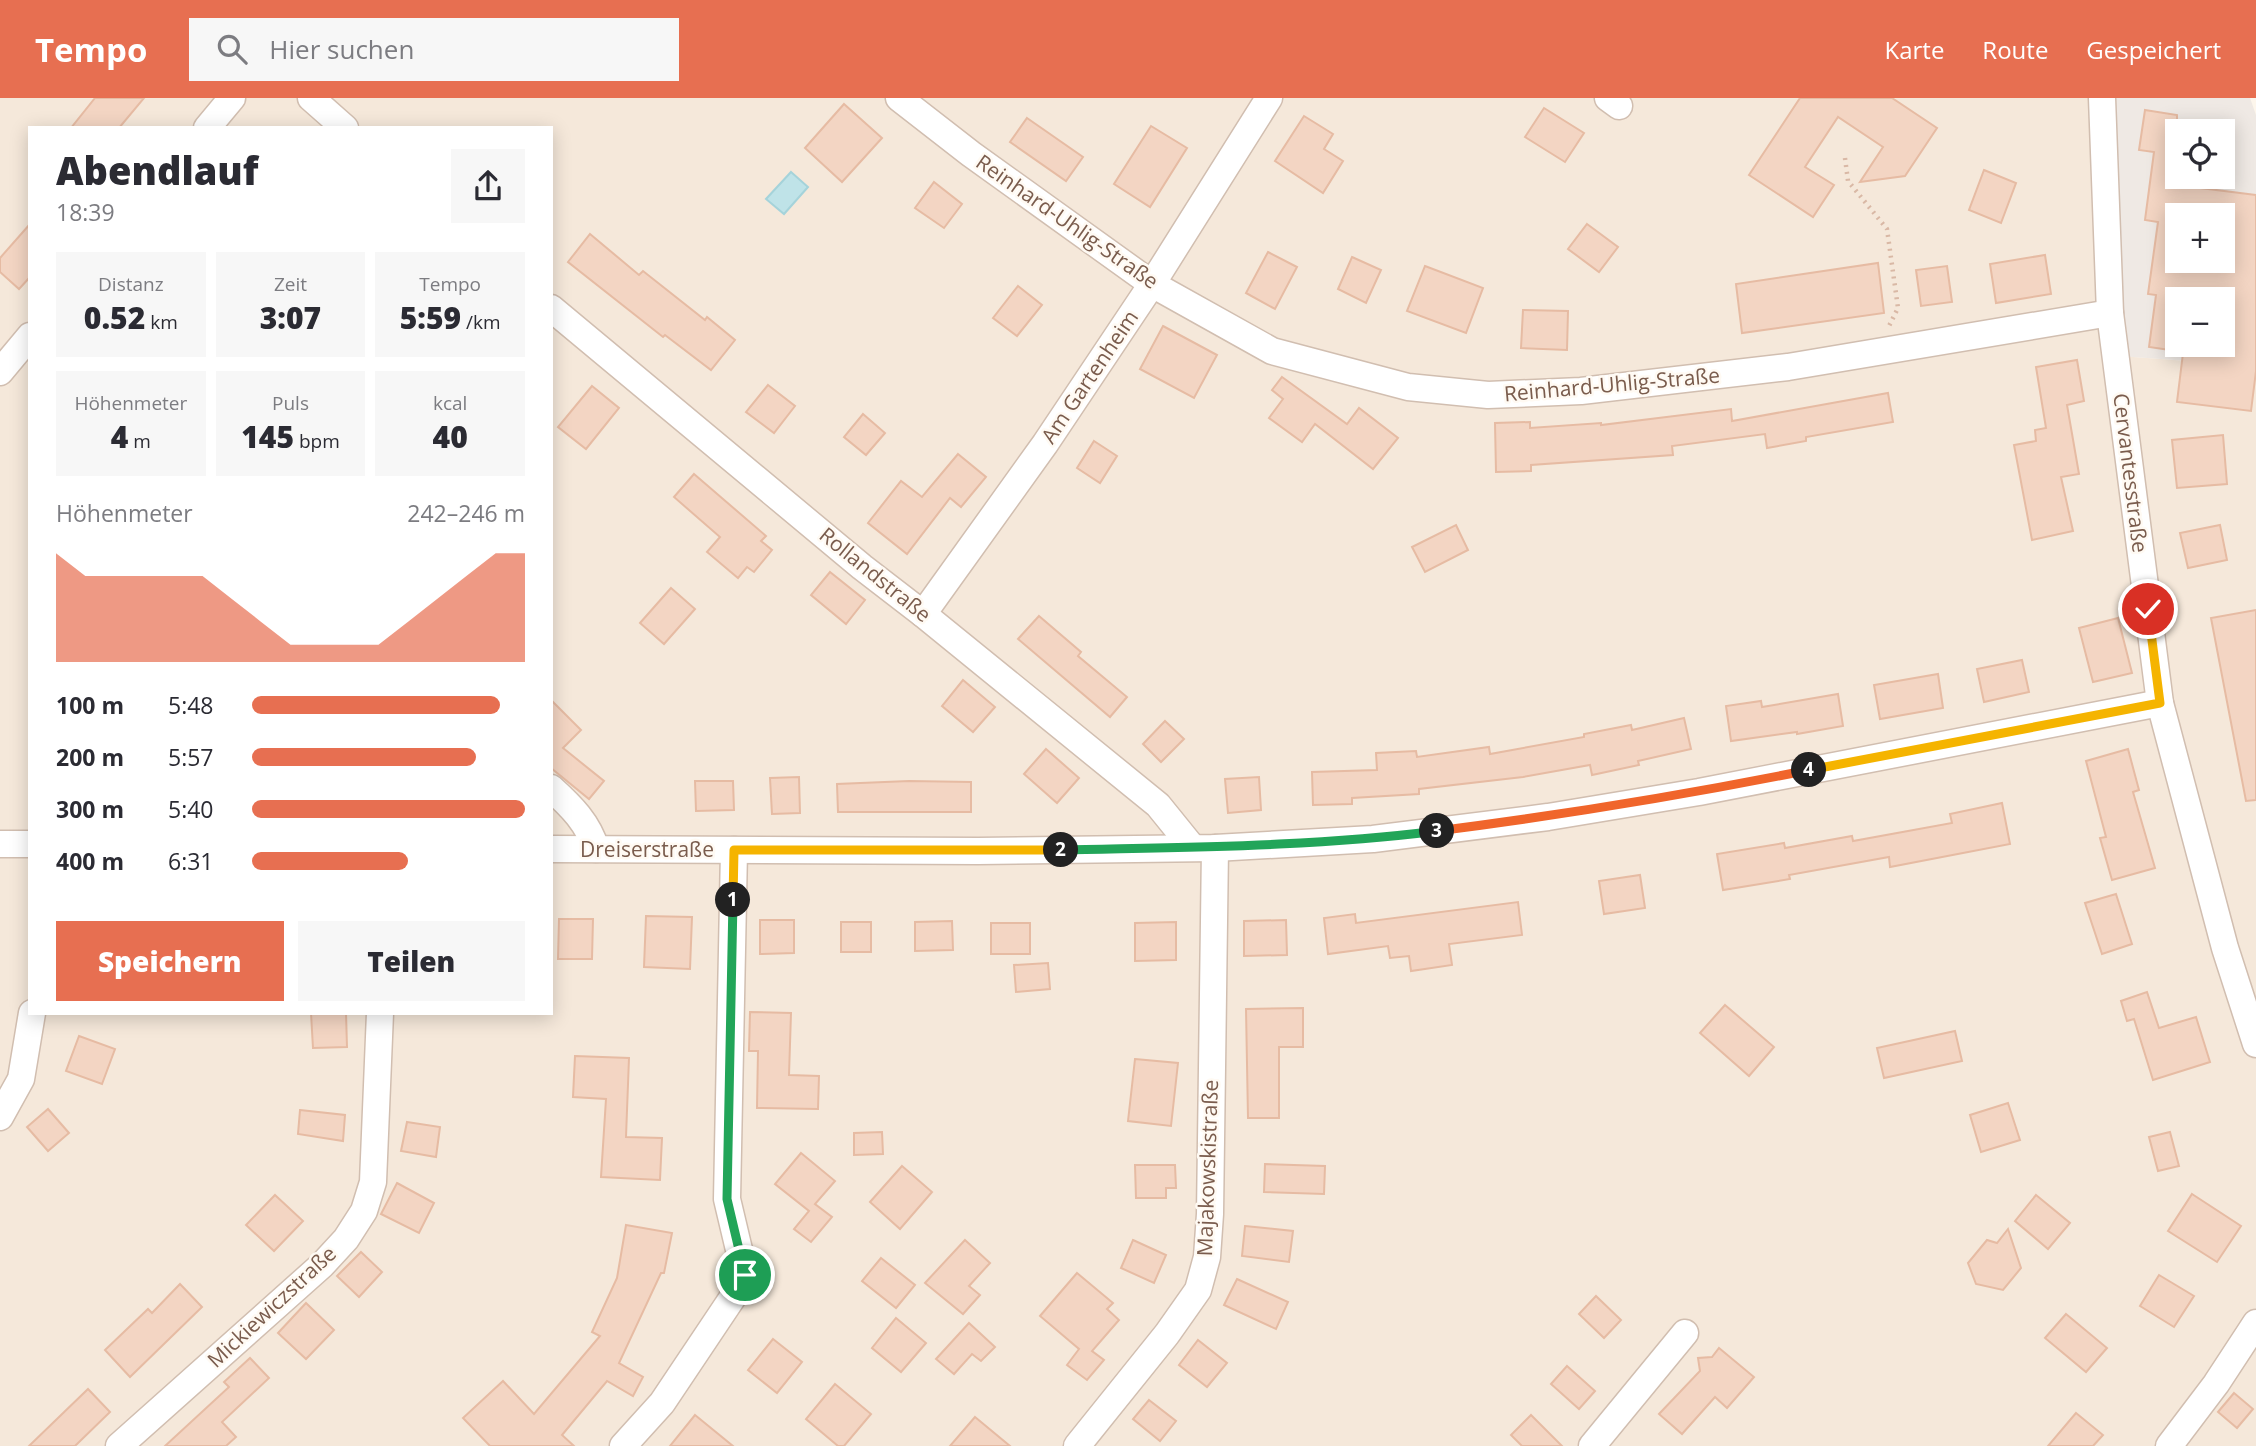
<!DOCTYPE html>
<html lang="de">
<head>
<meta charset="utf-8">
<style>
  body { margin:0; font-family:"Open Sans",sans-serif; background:#f7f7f7; color:#2b2b33; height:100vh; display:flex; flex-direction:column; font-size:26px; white-space:nowrap }
  * { box-sizing:border-box; margin:0 }
  p { font-size:23px; color:#7c7c81 }
  .icon { flex:none; width:38px; height:38px; fill:none; stroke:currentColor; stroke-width:2; stroke-linecap:round; stroke-linejoin:round }
  .map { position:relative; flex:1; overflow:hidden }
  .drawer { position:absolute; left:28px; top:28px; width:525px; height:889px; display:flex; flex-direction:column; background:#fff; border-radius:0px; box-shadow:0 4px 18px #0003 }
  .drawer>* { flex:none }
  .buttons { position:absolute; left:2165px; top:21px; display:grid; gap:14px }
  .buttons a { display:grid; place-items:center; width:70px; height:70px; border-radius:0px; background:#fff; box-shadow:0 4px 18px #0003; font-size:35px }
  .pin { position:absolute; display:grid; place-items:center; width:60px; height:60px; color:#fff; margin:-30px; border:4px solid #fff; border-radius:50%; box-shadow:0 2px 7px #0007 }
  .km { position:absolute; width:35px; height:35px; margin:-18px; border-radius:50%; background:#222; color:#fff; font-size:19px; line-height:35px; text-align:center }
  .round { display:grid; place-items:center; flex:none; width:74px; height:74px; border-radius:0px; background:#f7f7f7 }
  .headline { display:flex; align-items:center; justify-content:space-between; height:119px; padding:0 28px }
  h1 { font-size:38px; font-weight:800; line-height:52px }
  .stats { display:grid; grid-template-columns:repeat(3,1fr); gap:10px; height:119px; padding:7px 28px }
  .stats div { display:grid; align-content:center; border-radius:0px; background:#f7f7f7; text-align:center }
  .stats b { font-size:30px; font-weight:800 }
  .stats small { font-size:19px; font-weight:400 }
  .stats p { font-size:19px }
  .chart { height:196px; padding:14px 28px }
  .chart p { display:flex; justify-content:space-between }
  .chart svg { width:100%; height:126px; margin-top:7px; fill:#e76f51; opacity:.7 }
  .action { display:flex; gap:14px; margin-top:auto; padding:14px 28px }
  .action a { flex:1; height:80px; border-radius:0px; background:#e76f51; color:#fff; font-size:28px; font-weight:800; line-height:80px; text-align:center }
  .action a+a { background:#f7f7f7; color:#2b2b33 }
  ul { padding:0 28px; list-style:none; font-size:23px }
  li { display:grid; grid-template-columns:112px 84px 1fr; align-items:center; height:52px }
  li i { height:18px; border-radius:9px; background:#e76f51 }
  header { display:flex; align-items:center; gap:42px; box-sizing:border-box; height:98px; padding:0 35px; background:#e76f51; color:#fff }
  header strong { font-size:33px }
  nav { display:flex; gap:38px; margin-inline-start:auto; font-size:24px }
  .search { width:490px; height:63px; background:#f7f7f7; display:flex; align-items:center; gap:18px; box-sizing:border-box; padding:0 24px; border-radius:0px; color:#7c7c81; font-size:26px }
  .map>svg:first-child { display:block }
  .residential { fill:#f5e8da; fill-rule:evenodd }
  .industrial { fill:#efe9e4; fill-rule:evenodd }
  .water { fill:#bfe3e8; stroke:#a5d3da; stroke-width:2 }
  .building { fill:#f3d5c3; stroke:#e6bba3; stroke-width:2; fill-rule:evenodd }
  .lines { fill:none; stroke-linecap:round; stroke-linejoin:round }
  .street-casing { stroke:#d1beb0; stroke-width:29 }
  .path { stroke:#d9b8a5; stroke-width:4.5; stroke-dasharray:2 5; stroke-linecap:butt }
  .street { stroke:#fff; stroke-width:26 }
  .split-1-casing { stroke:#fff; stroke-width:14 }
  .split-2-casing { stroke:#fff; stroke-width:14 }
  .split-3-casing { stroke:#fff; stroke-width:14 }
  .split-4-casing { stroke:#fff; stroke-width:14 }
  .split-5-casing { stroke:#fff; stroke-width:14 }
  .split-1 { stroke:#22a559; stroke-width:9 }
  .split-2 { stroke:#f5b400; stroke-width:9 }
  .split-3 { stroke:#22a559; stroke-width:9 }
  .split-4 { stroke:#f0652b; stroke-width:9 }
  .split-5 { stroke:#f5b400; stroke-width:9 }
  .labels { text-anchor:middle; stroke-width:5; stroke-linejoin:round; paint-order:stroke }
  .street-label { font-size:21px; fill:#7a5c4d; stroke:#fffaf3 }
</style>
</head>
<body>
<header>
<strong>Tempo</strong>
<div class="search"><svg class="icon" aria-label="search" viewBox="0 0 24 24"><circle cx="10" cy="10" r="6"/><path d="M15 15l6 6"/></svg>Hier suchen</div>
<nav><a>Karte</a><a>Route</a><a>Gespeichert</a></nav>
</header>
<div class="map">
<svg width="2256" height="1348" viewBox="0 0 2256 1348">
  <rect width="100%" height="100%" fill="#fdf6ec"/>
  <!-- residential -->
  <path class="residential" d="M0,0H2098L2106,257L2256,268V1348H0ZM30,30H551V915H30Z"/>
  <!-- industrial -->
  <path class="industrial" d="M2098,0H2250L2256,17V268L2106,257ZM2177,33H2222V79H2177ZM2177,117H2222V163H2177ZM2177,201H2222V247H2177Z"/>
  <!-- water -->
  <polygon class="water" points="791,74 808,89 784,116 766,101"/>
  <!-- building -->
  <g class="building">
    <polygon points="95,0 144,0 119,30 71,30"/>
    <polygon points="1800,0 1892,0 1937,30 1905,78 1860,84 1883,49 1838,19 1805,69 1834,87 1813,119 1749,77"/>
    <polygon points="844,6 882,40 842,84 805,50"/>
    <polygon points="1544,10 1584,35 1565,64 1525,39"/>
    <path d="M2145,12L2177,17V87L2256,97V273L2251,313L2177,304L2184,247H2222V201H2177V253L2149,249L2156,197L2148,196L2158,124L2145,122L2154,54L2139,52ZM2177,117H2222V163H2177Z"/>
    <polygon points="1304,18 1333,36 1324,51 1343,63 1323,95 1275,63"/>
    <polygon points="1027,20 1083,59 1066,83 1010,44"/>
    <polygon points="1151,28 1187,50 1150,109 1114,86"/>
    <polygon points="1984,72 2016,85 2001,125 1969,112"/>
    <polygon points="934,84 962,106 944,130 915,110"/>
    <polygon points="30,126 30,179 19,191 0,174 0,160"/>
    <polygon points="1587,126 1618,149 1599,174 1568,151"/>
    <polygon points="590,136 639,177 643,173 705,222 707,219 735,242 711,272 665,237 663,239 568,164"/>
    <polygon points="1268,154 1297,169 1275,211 1246,195"/>
    <polygon points="2045,157 2051,196 1996,205 1990,166"/>
    <polygon points="1352,159 1381,172 1366,205 1338,191"/>
    <polygon points="1878,165 1884,215 1742,235 1736,186"/>
    <polygon points="1425,168 1483,190 1466,235 1407,213"/>
    <polygon points="1947,168 1952,204 1921,208 1916,172"/>
    <polygon points="1018,188 1042,207 1017,238 993,220"/>
    <polygon points="1523,212 1568,213 1567,252 1521,250"/>
    <polygon points="1163,228 1217,257 1194,300 1140,271"/>
    <polygon points="2077,262 2084,303 2067,307 2079,376 2061,379 2073,433 2032,442 2014,347 2036,343 2035,332 2046,330 2036,269"/>
    <polygon points="1282,279 1347,326 1359,310 1398,340 1373,371 1315,326 1302,344 1269,320 1283,301 1272,292"/>
    <polygon points="768,287 795,308 774,335 746,314"/>
    <polygon points="592,288 619,310 586,351 558,329"/>
    <polygon points="1888,295 1893,324 1806,339 1806,343 1767,350 1765,336 1672,348 1673,357 1531,367 1531,373 1496,374 1495,325 1530,324 1530,330 1601,325 1601,327 1731,311 1732,323"/>
    <polygon points="863,316 885,335 866,357 844,339"/>
    <polygon points="2223,337 2227,386 2177,390 2172,342"/>
    <polygon points="1094,343 1117,358 1100,385 1077,370"/>
    <polygon points="958,356 986,379 961,409 950,400 907,456 868,425 901,383 922,399"/>
    <polygon points="694,376 766,438 761,443 772,452 754,474 747,469 738,480 707,454 720,439 674,399"/>
    <polygon points="1456,427 1468,452 1425,474 1412,449"/>
    <polygon points="2220,427 2227,462 2188,470 2180,435"/>
    <polygon points="830,474 865,502 846,526 811,497"/>
    <polygon points="671,490 695,511 664,546 640,525"/>
    <polygon points="2256,512 2256,702 2246,703 2211,520"/>
    <polygon points="1039,518 1081,554 1078,558 1127,599 1110,619 1018,541"/>
    <polygon points="2118,520 2132,575 2093,584 2079,530"/>
    <polygon points="2022,562 2029,594 1984,604 1977,571"/>
    <polygon points="1938,576 1943,610 1880,621 1874,587"/>
    <polygon points="963,582 995,609 973,634 942,608"/>
    <polygon points="1838,596 1843,628 1797,636 1797,634 1731,643 1726,608 1761,603 1762,609"/>
    <polygon points="551,602 581,632 563,650 604,683 589,701 551,670"/>
    <polygon points="1684,620 1691,651 1638,663 1639,667 1592,677 1590,667 1523,679 1419,691 1419,696 1352,700 1352,706 1313,707 1312,674 1377,672 1376,655 1416,653 1417,659 1489,649 1490,656 1584,639 1584,636 1631,627 1632,632"/>
    <polygon points="1165,623 1184,641 1161,664 1143,646"/>
    <polygon points="1046,651 1079,680 1057,705 1024,676"/>
    <polygon points="2128,651 2139,692 2133,694 2155,770 2112,782 2100,740 2106,739 2086,663"/>
    <polygon points="799,679 800,715 772,716 770,680"/>
    <polygon points="1259,679 1261,712 1228,715 1225,681"/>
    <polygon points="695,683 733,683 734,712 696,713"/>
    <polygon points="909,683 971,684 971,714 838,714 837,686"/>
    <polygon points="2002,705 2010,746 1890,769 1889,759 1789,777 1790,781 1723,792 1717,756 1784,745 1785,750 1852,738 1853,743 1952,725 1950,716"/>
    <polygon points="1640,777 1645,810 1604,816 1599,783"/>
    <polygon points="2116,796 2132,846 2102,856 2085,805"/>
    <polygon points="1518,804 1522,837 1449,846 1452,867 1411,873 1409,858 1390,860 1388,848 1328,856 1324,820 1355,816 1356,825"/>
    <polygon points="646,818 692,819 690,871 644,869"/>
    <polygon points="559,821 593,821 592,861 558,861"/>
    <polygon points="760,822 794,822 794,855 760,856"/>
    <polygon points="1286,822 1287,857 1244,858 1244,823"/>
    <polygon points="952,823 953,852 915,853 915,824"/>
    <rect x="841" y="824" width="30" height="30"/>
    <polygon points="1176,824 1176,862 1135,863 1135,825"/>
    <rect x="991" y="825" width="39" height="31"/>
    <polygon points="1048,865 1050,891 1016,894 1014,867"/>
    <polygon points="2147,894 2159,930 2196,919 2210,964 2153,982 2134,921 2127,923 2121,903"/>
    <polygon points="1725,907 1774,949 1749,978 1700,935"/>
    <polygon points="1303,910 1303,949 1279,949 1279,1020 1248,1020 1246,911"/>
    <polygon points="750,914 791,915 789,977 819,978 818,1011 757,1010 758,953 749,953"/>
    <polygon points="311,915 346,915 347,949 313,950"/>
    <polygon points="1955,933 1962,963 1884,980 1877,950"/>
    <polygon points="79,938 115,951 102,986 66,973"/>
    <polygon points="575,958 629,960 626,1039 662,1040 660,1082 601,1079 606,1001 573,999"/>
    <polygon points="1135,961 1178,965 1171,1028 1128,1023"/>
    <polygon points="2008,1005 2020,1042 1981,1054 1970,1017"/>
    <polygon points="48,1011 69,1035 48,1053 27,1029"/>
    <polygon points="300,1012 345,1017 343,1043 298,1036"/>
    <polygon points="407,1024 440,1029 436,1059 401,1053"/>
    <polygon points="882,1034 883,1056 854,1057 854,1035"/>
    <polygon points="2170,1034 2179,1068 2158,1073 2149,1039"/>
    <polygon points="801,1055 835,1083 815,1106 832,1119 811,1144 794,1131 809,1113 775,1086"/>
    <polygon points="1265,1066 1325,1068 1324,1096 1264,1094"/>
    <polygon points="1135,1067 1175,1067 1176,1090 1166,1090 1166,1100 1136,1100"/>
    <polygon points="902,1068 932,1094 900,1131 870,1104"/>
    <polygon points="397,1085 434,1105 419,1135 381,1116"/>
    <polygon points="2192,1096 2241,1128 2217,1164 2168,1133"/>
    <polygon points="275,1097 303,1123 274,1153 246,1127"/>
    <polygon points="2036,1097 2070,1125 2048,1151 2015,1123"/>
    <polygon points="626,1127 672,1135 664,1175 661,1175 619,1265 643,1279 633,1298 607,1283 562,1337 574,1348 490,1348 463,1320 503,1283 534,1316 600,1238 592,1234 617,1180"/>
    <polygon points="1245,1128 1293,1133 1289,1164 1242,1158"/>
    <polygon points="2008,1131 2021,1170 2003,1192 1976,1186 1968,1165 1987,1142 1997,1145"/>
    <polygon points="965,1142 990,1165 969,1188 980,1197 963,1216 925,1185"/>
    <polygon points="1133,1142 1166,1157 1154,1185 1121,1170"/>
    <polygon points="361,1154 382,1174 359,1199 337,1178"/>
    <polygon points="881,1160 915,1187 896,1210 862,1183"/>
    <polygon points="1077,1175 1113,1205 1107,1211 1119,1222 1092,1253 1104,1262 1087,1282 1067,1267 1079,1251 1040,1218"/>
    <polygon points="2159,1177 2194,1198 2174,1229 2140,1208"/>
    <polygon points="1237,1181 1288,1204 1276,1231 1224,1207"/>
    <polygon points="180,1186 202,1209 130,1279 105,1252 148,1211 152,1215"/>
    <polygon points="1596,1198 1621,1222 1604,1240 1579,1216"/>
    <polygon points="306,1205 334,1232 306,1261 278,1235"/>
    <polygon points="2066,1216 2107,1250 2086,1274 2045,1240"/>
    <polygon points="896,1220 926,1245 901,1274 872,1250"/>
    <polygon points="969,1225 995,1249 981,1263 972,1256 954,1276 936,1261"/>
    <polygon points="773,1241 802,1264 777,1295 748,1272"/>
    <polygon points="1198,1242 1227,1265 1207,1289 1179,1267"/>
    <polygon points="1719,1250 1754,1279 1727,1310 1715,1299 1682,1336 1659,1316 1700,1273 1698,1260 1712,1259"/>
    <polygon points="250,1260 269,1280 222,1324 236,1339 226,1348 165,1348 229,1289 224,1284"/>
    <polygon points="1567,1268 1595,1293 1579,1311 1551,1286"/>
    <polygon points="835,1286 871,1316 844,1348 838,1348 806,1321"/>
    <polygon points="88,1291 110,1314 75,1348 29,1348"/>
    <polygon points="2234,1295 2253,1311 2237,1330 2218,1314"/>
    <polygon points="1149,1302 1176,1323 1160,1343 1133,1321"/>
    <polygon points="2076,1315 2103,1337 2093,1348 2048,1348"/>
    <polygon points="695,1317 733,1348 670,1348"/>
    <polygon points="1531,1317 1562,1348 1522,1348 1511,1337"/>
    <polygon points="975,1319 1010,1348 950,1348"/>
  </g>
  <g class="lines">
    <defs>
      <g id="street">
        <polyline points="311,0 345,30"/>
        <polyline points="899,0 971,56 1152,186 1272,253 1408,289 1488,297 1581,293 1788,269 2110,215"/>
        <polyline points="1608,0 1619,8"/>
        <polyline points="2102,0 2110,215 2160,605 2225,850 2256,946"/>
        <polyline points="207,30 232,0"/>
        <polyline points="551,210 862,469 923,516 1158,707 1192,749"/>
        <polyline points="0,274 30,238"/>
        <polyline points="923,516 1045,346 1152,186 1269,0"/>
        <path d="M551,690C572,709 588,725 596,751"/>
        <polyline points="0,746 30,746"/>
        <polyline points="551,751 978,753 1215,750 1373,741 1548,719 1699,694 2160,605"/>
        <polyline points="0,1019 21,981 32,915"/>
        <polyline points="119,1348 322,1167 346,1141 364,1113 373,1084 380,915"/>
        <polyline points="623,1348 662,1305 743,1184 745,1177 727,1101 734,752"/>
        <polyline points="1077,1348 1167,1236 1198,1192 1207,1159 1210,1116 1215,750"/>
        <polyline points="1592,1348 1685,1235"/>
        <polyline points="2169,1348 2216,1286 2256,1225"/>
      </g>
    </defs>
    <!-- street casing -->
    <use href="#street" class="street-casing"/>
    <!-- path -->
    <polyline class="path" points="1845,60 1848,83 1887,131 1898,210 1889,228"/>
    <!-- street -->
    <use href="#street" class="street"/>
  </g>
  <g class="lines">
    <defs>
      <polyline id="split-1" points="733,802 727,1101 745,1177"/>
      <polyline id="split-2" points="733,802 734,752 1061,752"/>
      <path id="split-3" d="M1061,752C1186,749 1312,749 1437,733"/>
      <path id="split-4" d="M1437,733C1562,717 1685,697 1809,672"/>
      <polyline id="split-5" points="1809,672 2160,605 2148,511"/>
    </defs>
    <!-- split-1 casing -->
    <use href="#split-1" class="split-1-casing"/>
    <!-- split-2 casing -->
    <use href="#split-2" class="split-2-casing"/>
    <!-- split-3 casing -->
    <use href="#split-3" class="split-3-casing"/>
    <!-- split-4 casing -->
    <use href="#split-4" class="split-4-casing"/>
    <!-- split-5 casing -->
    <use href="#split-5" class="split-5-casing"/>
    <!-- split-1 -->
    <use href="#split-1" class="split-1"/>
    <!-- split-2 -->
    <use href="#split-2" class="split-2"/>
    <!-- split-3 -->
    <use href="#split-3" class="split-3"/>
    <!-- split-4 -->
    <use href="#split-4" class="split-4"/>
    <!-- split-5 -->
    <use href="#split-5" class="split-5"/>
  </g>
  <g class="labels">
    <!-- street labels -->
    <g class="street-label">
      <text transform="translate(1067 124) rotate(35)" y="7">Reinhard-Uhlig-Straße</text>
      <text transform="translate(1090 279) rotate(-56)" y="7">Am Gartenheim</text>
      <text transform="translate(1612 287) rotate(-5)" y="7">Reinhard-Uhlig-Straße</text>
      <text transform="translate(2130 375) rotate(83)" y="7">Cervantesstraße</text>
      <text transform="translate(875 477) rotate(39)" y="7">Rollandstraße</text>
      <text x="647" y="759">Dreiserstraße</text>
      <text transform="translate(1208 1070) rotate(-88)" y="7">Majakowskistraße</text>
      <text transform="translate(272 1209) rotate(-43)" y="7">Mickiewiczstraße</text>
    </g>
  </g>
</svg>
<div class="buttons">
<a><svg class="icon" aria-label="locate" viewBox="0 0 24 24"><circle cx="12" cy="12" r="6"/><path d="M12 2v4M12 18v4M2 12h4M18 12h4"/></svg></a>
<a>+</a>
<a>−</a>
</div>
<div class="pin" style="left:745px;top:1177px;background:#1e9e55"><svg class="icon" aria-label="arrive" viewBox="0 0 24 24"><path d="M6 21V4h12l-3 4 3 4H6"/></svg></div>
<div class="pin" style="left:2148px;top:511px;background:#d93025"><svg class="icon" aria-label="check" viewBox="0 0 24 24"><path d="M5 12l5 5 9-10"/></svg></div>
<b class="km" style="left:733px;top:802px">1</b>
<b class="km" style="left:1061px;top:752px">2</b>
<b class="km" style="left:1437px;top:733px">3</b>
<b class="km" style="left:1809px;top:672px">4</b>
<section class="drawer">
<div class="headline"><div><h1>Abendlauf</h1><p>18:39</p></div><a class="round"><svg class="icon" aria-label="share" viewBox="0 0 24 24"><path d="M12 15V3M7 8l5-5 5 5M5 13v7h14v-7"/></svg></a></div>
<div class="stats">
<div><p>Distanz</p><b>0.52<small> km</small></b></div>
<div><p>Zeit</p><b>3:07</b></div>
<div><p>Tempo</p><b>5:59<small> /km</small></b></div>
</div>
<div class="stats">
<div><p>Höhenmeter</p><b>4<small> m</small></b></div>
<div><p>Puls</p><b>145<small> bpm</small></b></div>
<div><p>kcal</p><b>40</b></div>
</div>
<div class="chart"><p><span>Höhenmeter</span>242–246 m</p>
<svg viewBox="0 0 160 44" preserveAspectRatio="none"><path d="M0 44V6L10 14L20 14L30 14L40 14L50 14L60 22L70 30L80 38L90 38L100 38L110 38L120 30L130 22L140 14L150 6L160 6V44z"/></svg>
</div>
<ul>
<li><b>100 m</b>5:48<i style="width:91%"></i></li>
<li><b>200 m</b>5:57<i style="width:82%"></i></li>
<li><b>300 m</b>5:40<i style="width:100%"></i></li>
<li><b>400 m</b>6:31<i style="width:57%"></i></li>
</ul>
<div class="action"><a>Speichern</a><a>Teilen</a></div>
</section>
</div>
</body>
</html>
